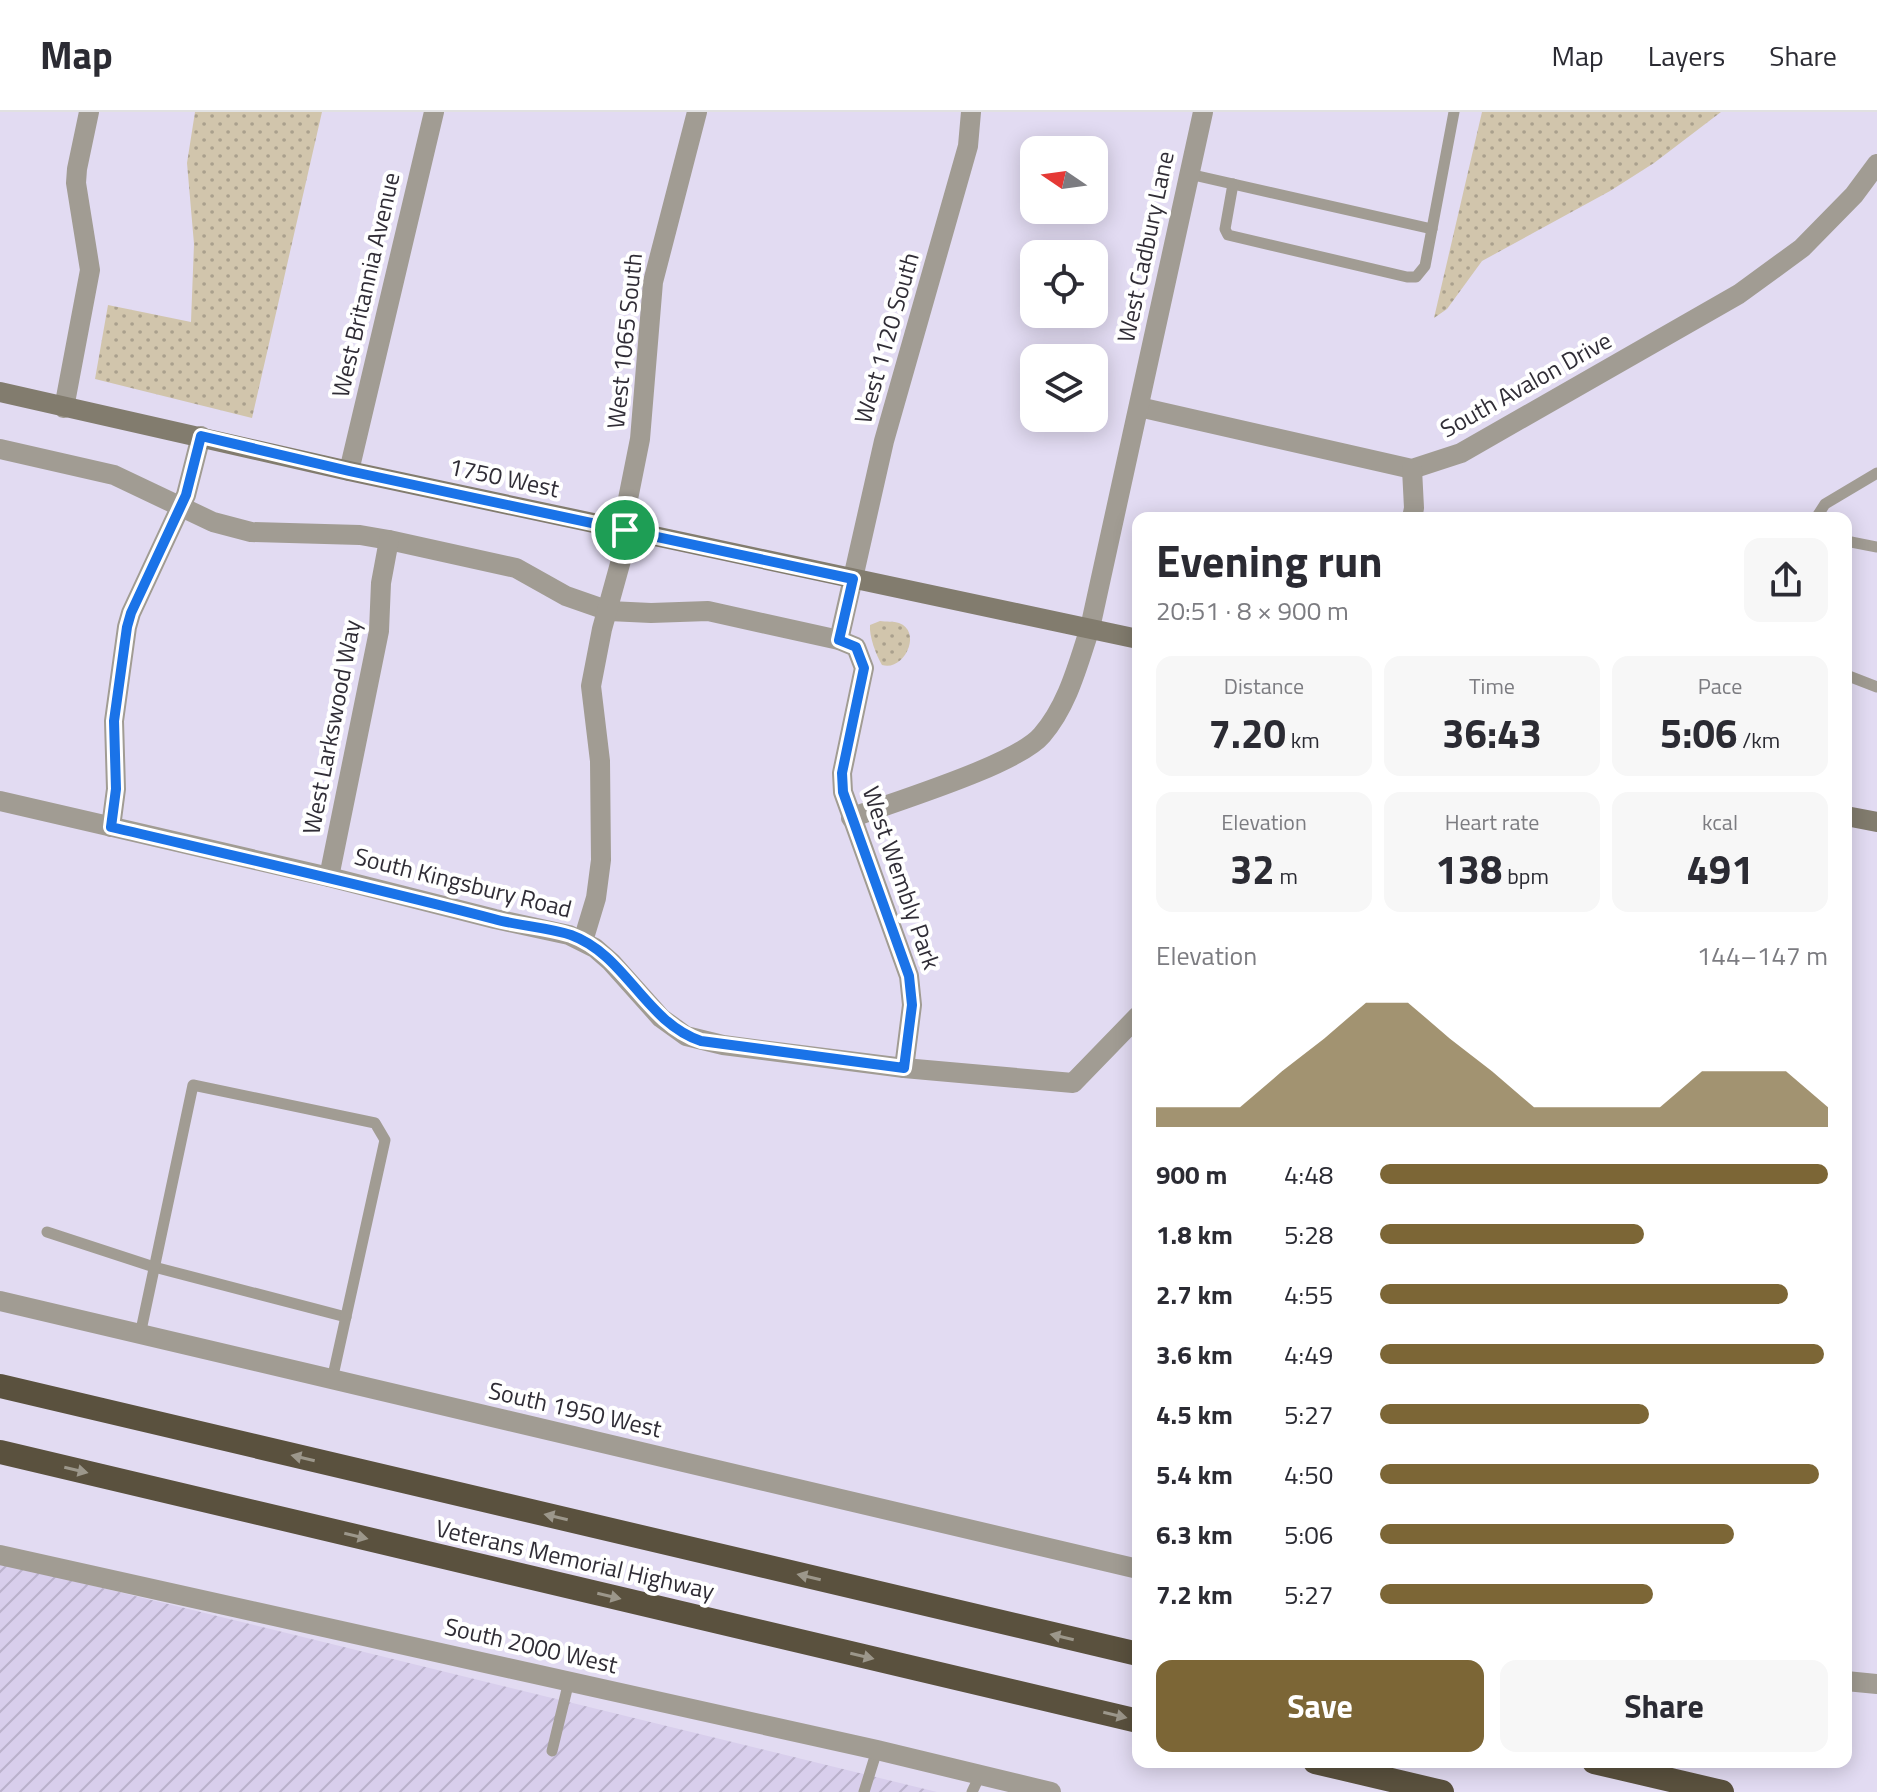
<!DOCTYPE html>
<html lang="en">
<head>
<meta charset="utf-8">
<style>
  body { margin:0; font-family:"Titillium Web",sans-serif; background:#f7f7f7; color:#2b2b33; height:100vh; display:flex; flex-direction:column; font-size:30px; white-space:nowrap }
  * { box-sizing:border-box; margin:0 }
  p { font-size:26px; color:#7c7c81 }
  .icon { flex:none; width:44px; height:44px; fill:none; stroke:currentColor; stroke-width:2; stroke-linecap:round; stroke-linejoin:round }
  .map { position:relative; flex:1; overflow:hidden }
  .side { position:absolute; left:1132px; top:400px; width:720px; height:1256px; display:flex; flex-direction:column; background:#fff; border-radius:16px; box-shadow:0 4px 20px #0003 }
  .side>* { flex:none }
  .needle { width:52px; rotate:283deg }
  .buttons { position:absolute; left:1020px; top:24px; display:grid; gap:16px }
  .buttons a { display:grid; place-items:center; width:88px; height:88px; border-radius:16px; background:#fff; box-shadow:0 4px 20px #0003; font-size:40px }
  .pin { position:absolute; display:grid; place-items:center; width:68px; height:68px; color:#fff; margin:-34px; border:4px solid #fff; border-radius:50%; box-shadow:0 2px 8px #0007 }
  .round { display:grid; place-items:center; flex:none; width:84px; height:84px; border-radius:16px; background:#f7f7f7 }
  .overview { display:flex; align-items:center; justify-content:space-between; height:136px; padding:0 24px }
  h1 { font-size:44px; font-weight:700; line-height:60px }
  .stats { display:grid; grid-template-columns:repeat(3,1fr); gap:12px; height:136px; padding:8px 24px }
  .stats div { display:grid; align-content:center; border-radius:16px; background:#f7f7f7; text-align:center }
  .stats b { font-size:40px; font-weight:700 }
  .stats small { font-size:22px; font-weight:400 }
  .stats p { font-size:22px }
  .chart { height:224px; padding:16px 24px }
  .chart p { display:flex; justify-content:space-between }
  .chart svg { width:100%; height:144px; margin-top:8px; fill:#7c6636; opacity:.7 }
  .cta { display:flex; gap:16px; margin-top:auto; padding:16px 24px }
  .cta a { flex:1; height:92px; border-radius:16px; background:#7c6636; color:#fff; font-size:32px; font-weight:700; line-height:92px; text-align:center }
  .cta a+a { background:#f7f7f7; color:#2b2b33 }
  ul { padding:0 24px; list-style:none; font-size:26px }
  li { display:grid; grid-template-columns:128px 96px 1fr; align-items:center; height:60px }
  li i { height:20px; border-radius:10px; background:#7c6636 }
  header { display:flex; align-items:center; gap:48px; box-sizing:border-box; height:112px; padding:0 40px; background:#fff; border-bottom:2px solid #e1e1e2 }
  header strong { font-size:38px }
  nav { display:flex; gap:44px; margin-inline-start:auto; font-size:28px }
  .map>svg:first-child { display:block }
  .industrial { fill:url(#industrial-furrows) }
  .park { fill:url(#park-dots) }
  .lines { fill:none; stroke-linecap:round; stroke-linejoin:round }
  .service { stroke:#a19c93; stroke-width:11 }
  .minor { stroke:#a19c93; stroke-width:20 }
  .tertiary { stroke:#a19c93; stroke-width:20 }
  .secondary { stroke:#827c6e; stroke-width:20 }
  .motorway { stroke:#5a513e; stroke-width:24 }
  .oneway { fill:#9c978b }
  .route-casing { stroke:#fff; stroke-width:16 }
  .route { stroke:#1a73e8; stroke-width:10 }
  .labels { text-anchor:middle; stroke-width:8; stroke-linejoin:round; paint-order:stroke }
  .street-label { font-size:24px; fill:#302d36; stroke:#fff }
</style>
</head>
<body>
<header>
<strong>Map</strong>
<nav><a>Map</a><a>Layers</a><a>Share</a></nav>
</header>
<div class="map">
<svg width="1877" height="1680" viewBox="0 0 1877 1680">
  <defs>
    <pattern id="industrial-furrows" width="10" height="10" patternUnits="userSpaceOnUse" patternTransform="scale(2)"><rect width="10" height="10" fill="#d8ceec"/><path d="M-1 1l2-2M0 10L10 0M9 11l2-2" fill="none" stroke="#bab1cb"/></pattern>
    <pattern id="park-dots" width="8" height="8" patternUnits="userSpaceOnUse" patternTransform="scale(2)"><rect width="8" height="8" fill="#d1c5ac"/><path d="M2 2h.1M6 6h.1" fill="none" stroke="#aaa08d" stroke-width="1.8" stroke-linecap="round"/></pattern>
  </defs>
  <rect width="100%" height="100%" fill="#e2dbf2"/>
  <!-- industrial -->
  <polygon class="industrial" points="0,1451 937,1680 0,1680"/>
  <!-- park -->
  <g class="park">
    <polygon points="195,0 322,0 252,306 95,267 108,193 191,210 194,132 187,51"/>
    <polygon points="1482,0 1721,0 1654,51 1610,79 1482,149 1447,197 1434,206"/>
    <path d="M880,509C886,510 894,509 899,511C923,520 904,560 882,553C876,543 869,524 870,513Z"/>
  </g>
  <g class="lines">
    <!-- service -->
    <g class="service">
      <polyline points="1189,62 1432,117"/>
      <polyline points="1233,72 1225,117 1228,123 1407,165 1416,165 1425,154 1454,0"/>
      <polyline points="1816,406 1825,392 1877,361"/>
      <polyline points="1846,429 1877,435"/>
      <polyline points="1846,563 1877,575"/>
      <polyline points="47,1120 154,1155 346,1205"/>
      <polyline points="140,1223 193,973 375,1011 385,1028 332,1268"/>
      <polyline points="552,1639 569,1569"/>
      <polyline points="864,1680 877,1638"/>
      <polyline points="972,1680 980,1663"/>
    </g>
    <!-- minor -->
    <g class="minor">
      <polyline points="1139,295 1412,357 1461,341 1739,182 1802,136 1854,83 1877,52"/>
      <polyline points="64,296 90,158 76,71 77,57 89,0"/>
      <polyline points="0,337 114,363 213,410 251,420 360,423 389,428 516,456 566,484 609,499 651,501 708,499 839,528 856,535 864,556 842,661 843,680 909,864 912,893 904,956"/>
      <polyline points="1412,357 1414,396 1412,406"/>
      <polyline points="349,359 434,0"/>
      <polyline points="839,528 884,329 968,34 971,0"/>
      <polyline points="0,689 329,765 495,807 569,823 595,836 611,850 661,906 686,924 723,933 904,956 1073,971 1138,904"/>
      <path d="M851,706C893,690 1017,653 1042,623C1068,593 1078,552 1090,516L1203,0"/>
      <polyline points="111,715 116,677 114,609 127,515 131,501 186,383 201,324"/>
      <polyline points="329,765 379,519 381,471 389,428"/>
      <polyline points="583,829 596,786 601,748 600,649 591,574 602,517 623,441 628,387 640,327 653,170 697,0"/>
    </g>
    <!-- tertiary -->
    <g class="tertiary">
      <polyline points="0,1189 1138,1457"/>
      <polyline points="0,1443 877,1638 1051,1680"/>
      <polyline points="1846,1569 1877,1572"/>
    </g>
    <!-- secondary -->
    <g class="secondary">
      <polyline points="0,280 349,359 1138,527"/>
      <polyline points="1846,704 1877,710"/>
    </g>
    <!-- motorway -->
    <g class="motorway">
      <polyline points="0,1274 1138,1542"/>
      <polyline points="0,1340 1138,1609"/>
      <polyline points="1315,1650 1442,1680"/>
      <polyline points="1594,1650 1722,1680"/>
    </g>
  </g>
  <!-- one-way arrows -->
  <defs><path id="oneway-solid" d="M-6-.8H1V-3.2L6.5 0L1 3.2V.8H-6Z" transform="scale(2)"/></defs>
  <g class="oneway">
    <use href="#oneway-solid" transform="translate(303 1346) rotate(-167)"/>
    <use href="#oneway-solid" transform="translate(76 1358) rotate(13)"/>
    <use href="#oneway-solid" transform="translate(556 1405) rotate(-167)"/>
    <use href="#oneway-solid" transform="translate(356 1424) rotate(13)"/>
    <use href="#oneway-solid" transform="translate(809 1465) rotate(-167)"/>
    <use href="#oneway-solid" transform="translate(609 1484) rotate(13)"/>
    <use href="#oneway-solid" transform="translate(1062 1525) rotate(-167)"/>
    <use href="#oneway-solid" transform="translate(862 1544) rotate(13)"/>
    <use href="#oneway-solid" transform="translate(1115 1603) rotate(13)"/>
  </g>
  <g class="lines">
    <defs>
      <path id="route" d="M201,324L349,359L853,467L839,528L856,535L864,556L842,661L843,680L909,864L912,893L904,956L701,929C645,910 626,843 571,823C546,815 519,814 494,807C367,774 239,745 111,715L116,677L114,609L127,515L131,501L186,383Z"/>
    </defs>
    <!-- route casing -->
    <use href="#route" class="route-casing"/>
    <!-- route -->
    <use href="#route" class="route"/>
  </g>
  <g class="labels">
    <!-- street labels -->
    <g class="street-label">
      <text transform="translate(1146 135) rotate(-78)" y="8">West Cadbury Lane</text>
      <text transform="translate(366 173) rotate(-77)" y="8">West Britannia Avenue</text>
      <text transform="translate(887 226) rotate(-74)" y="8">West 1120 South</text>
      <text transform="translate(625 229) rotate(-84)" y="8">West 1065 South</text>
      <text transform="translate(1526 273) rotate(-29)" y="8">South Avalon Drive</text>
      <text transform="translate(504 366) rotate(12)" y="8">1750 West</text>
      <text transform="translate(332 615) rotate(-79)" y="8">West Larkswood Way</text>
      <text transform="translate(901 766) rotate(71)" y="8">West Wembly Park</text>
      <text transform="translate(463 771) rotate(14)" y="8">South Kingsbury Road</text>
      <text transform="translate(575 1298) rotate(13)" y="8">South 1950 West</text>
      <text transform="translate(575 1448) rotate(13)" y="8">Veterans Memorial Highway</text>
      <text transform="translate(531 1534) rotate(13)" y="8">South 2000 West</text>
    </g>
  </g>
</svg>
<div class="buttons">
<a><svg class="needle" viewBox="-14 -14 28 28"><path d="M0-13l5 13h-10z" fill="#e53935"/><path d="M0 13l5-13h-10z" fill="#7c7c81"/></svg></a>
<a><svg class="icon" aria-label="locate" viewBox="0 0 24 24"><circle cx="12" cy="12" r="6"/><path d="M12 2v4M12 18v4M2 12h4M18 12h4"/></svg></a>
<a><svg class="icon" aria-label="layers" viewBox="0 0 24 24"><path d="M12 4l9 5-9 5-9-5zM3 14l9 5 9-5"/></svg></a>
</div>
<div class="pin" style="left:625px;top:418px;background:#1e9e55"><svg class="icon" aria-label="arrive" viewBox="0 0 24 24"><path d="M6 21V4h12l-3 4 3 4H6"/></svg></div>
<section class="side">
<div class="overview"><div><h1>Evening run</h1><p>20:51 · 8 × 900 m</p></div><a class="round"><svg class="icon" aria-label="share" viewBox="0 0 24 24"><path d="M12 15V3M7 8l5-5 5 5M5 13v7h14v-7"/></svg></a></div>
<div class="stats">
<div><p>Distance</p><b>7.20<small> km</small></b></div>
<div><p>Time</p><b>36:43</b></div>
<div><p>Pace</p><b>5:06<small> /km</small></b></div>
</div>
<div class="stats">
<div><p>Elevation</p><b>32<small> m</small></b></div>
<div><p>Heart rate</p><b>138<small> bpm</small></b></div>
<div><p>kcal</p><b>491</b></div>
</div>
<div class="chart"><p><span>Elevation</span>144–147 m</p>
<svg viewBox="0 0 160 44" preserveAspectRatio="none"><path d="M0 44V38L10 38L20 38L30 27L40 17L50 6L60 6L70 17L80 27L90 38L100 38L110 38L120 38L130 27L140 27L150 27L160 38V44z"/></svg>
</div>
<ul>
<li><b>900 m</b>4:48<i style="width:100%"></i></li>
<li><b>1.8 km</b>5:28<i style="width:59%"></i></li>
<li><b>2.7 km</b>4:55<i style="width:91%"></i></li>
<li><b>3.6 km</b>4:49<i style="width:99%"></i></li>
<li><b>4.5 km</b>5:27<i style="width:60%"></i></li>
<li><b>5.4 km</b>4:50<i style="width:98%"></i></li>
<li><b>6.3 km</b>5:06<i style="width:79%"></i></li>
<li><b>7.2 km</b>5:27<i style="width:61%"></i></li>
</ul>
<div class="cta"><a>Save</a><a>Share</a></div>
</section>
</div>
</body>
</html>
